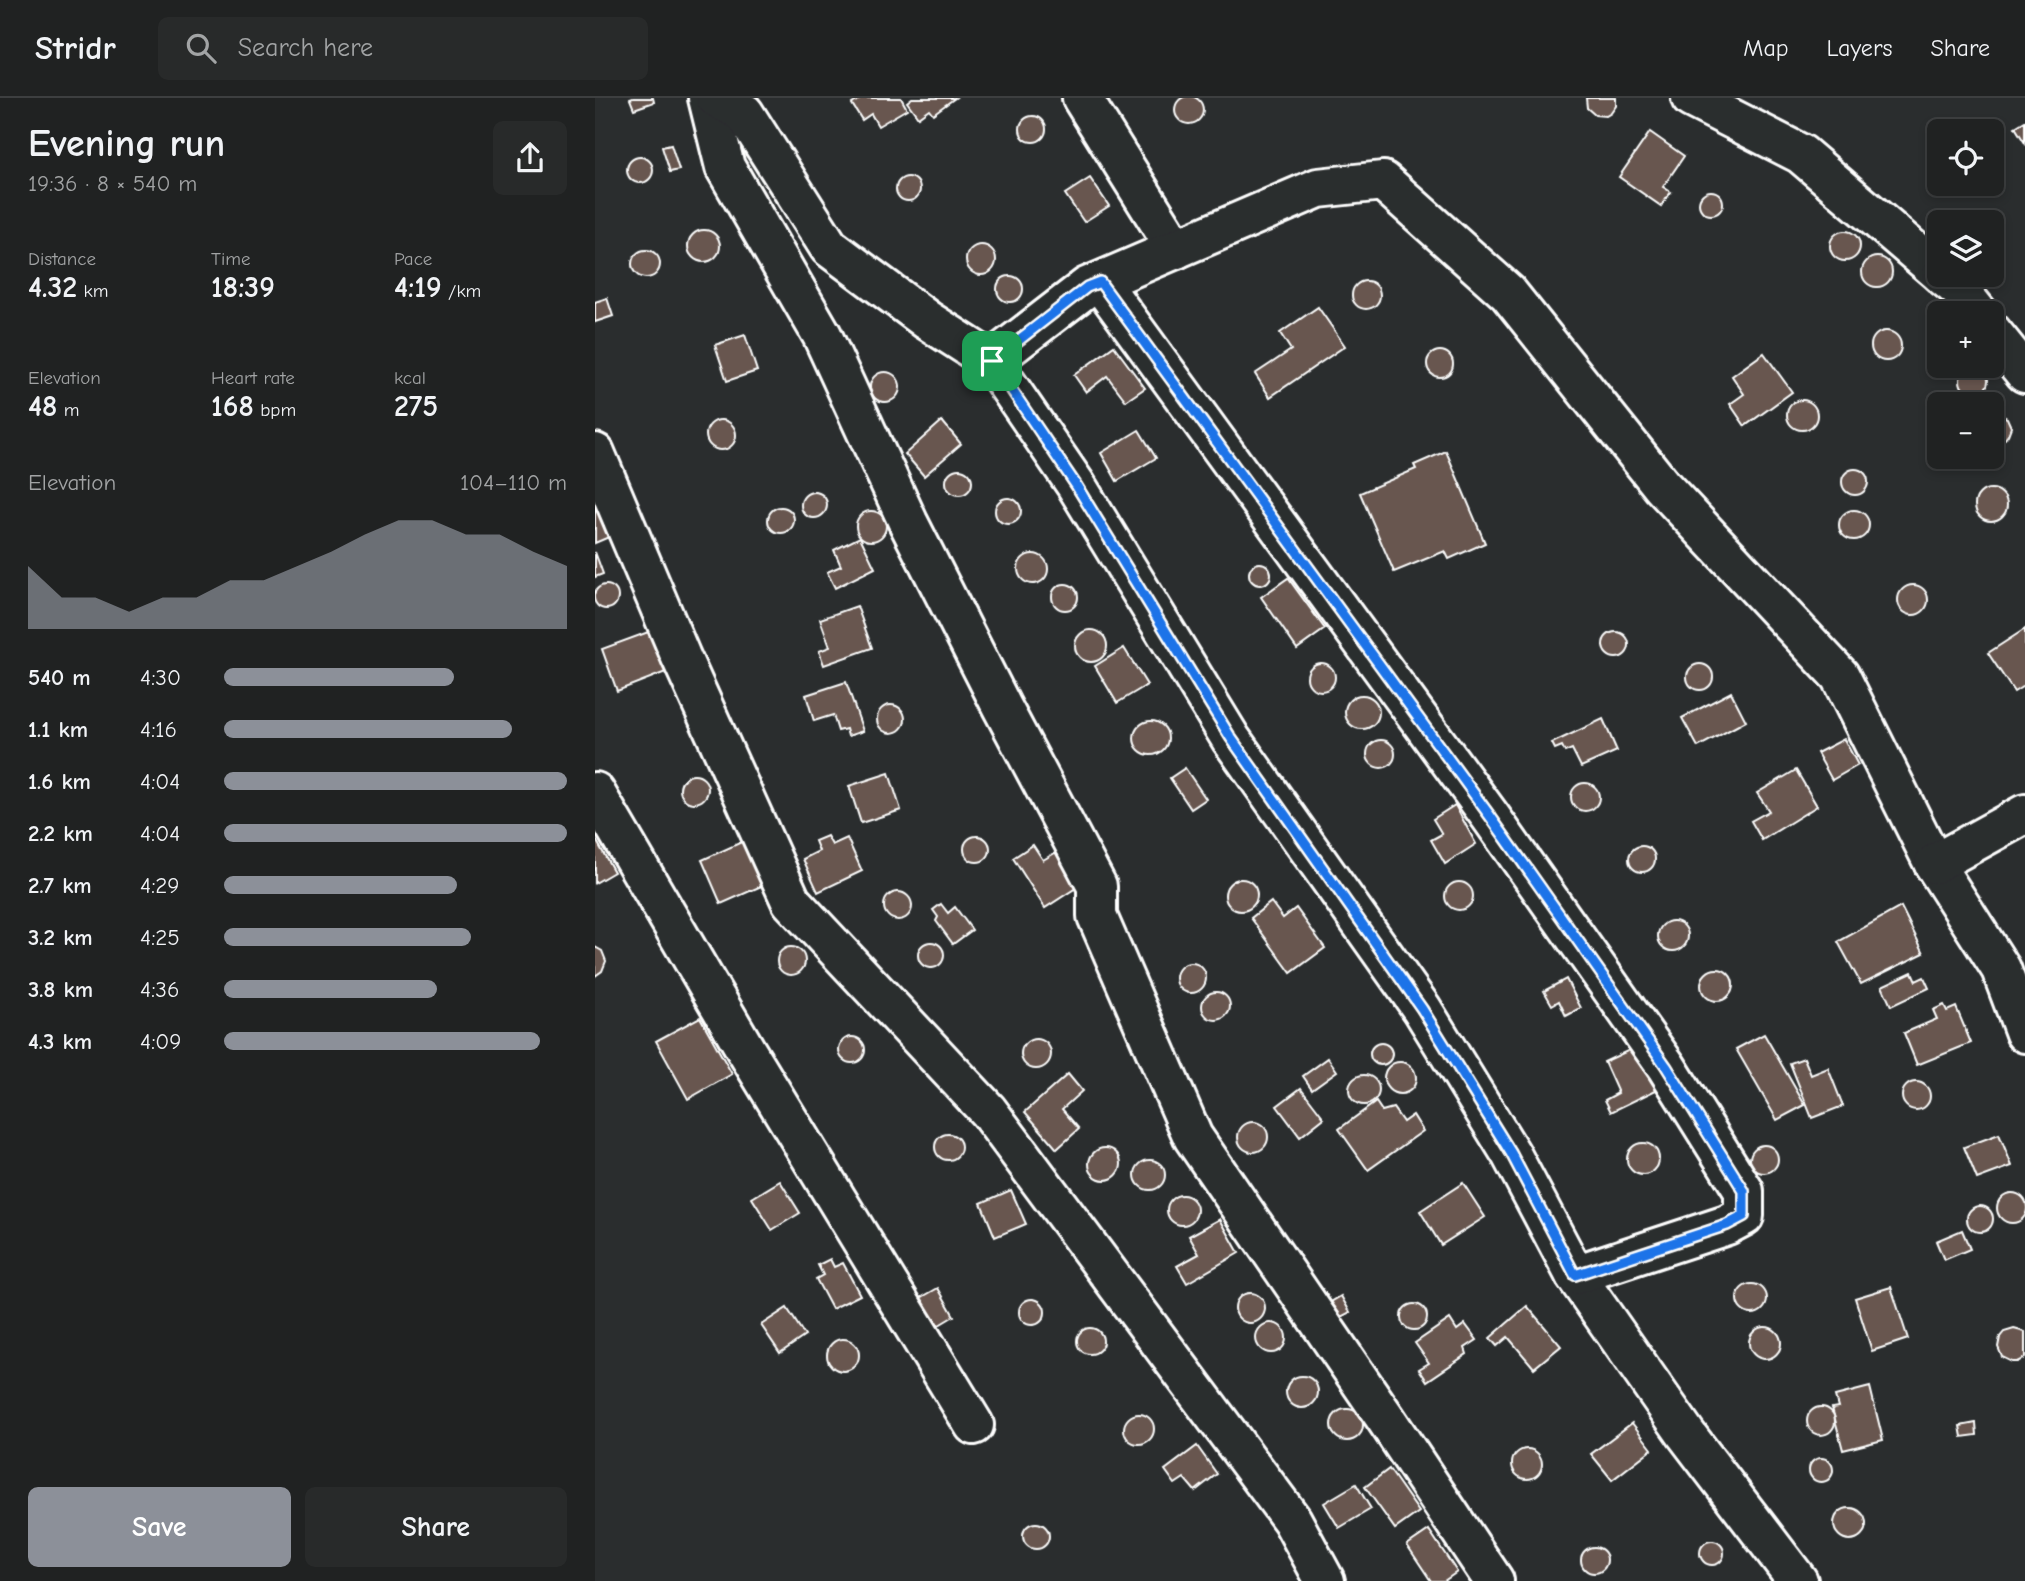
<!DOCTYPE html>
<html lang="en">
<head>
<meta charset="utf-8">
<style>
  body { margin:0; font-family:"Comic Neue",sans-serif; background:#282a2a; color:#f1f3f6; height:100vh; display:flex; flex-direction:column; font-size:26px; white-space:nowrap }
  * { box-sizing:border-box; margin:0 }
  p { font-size:23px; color:#a2a4a5 }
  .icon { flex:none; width:38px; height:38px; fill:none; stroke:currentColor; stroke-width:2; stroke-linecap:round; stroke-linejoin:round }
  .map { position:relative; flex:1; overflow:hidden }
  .side { display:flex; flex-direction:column; background:#202222; width:595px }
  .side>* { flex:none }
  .fabs { position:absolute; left:1332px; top:21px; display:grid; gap:14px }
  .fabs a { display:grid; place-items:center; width:77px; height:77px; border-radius:10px; background:#202222; box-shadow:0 4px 10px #0003,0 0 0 2px #3d3f40; font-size:35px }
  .pin { position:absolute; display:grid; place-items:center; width:60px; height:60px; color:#fff; margin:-30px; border-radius:14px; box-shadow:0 4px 10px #0006 }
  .round { display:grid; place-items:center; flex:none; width:74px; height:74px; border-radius:10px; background:#282a2a }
  .head { display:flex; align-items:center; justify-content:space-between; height:119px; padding:0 28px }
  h1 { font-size:38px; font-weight:700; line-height:52px }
  .figures { display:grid; grid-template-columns:repeat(3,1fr); gap:10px; height:119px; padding:7px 28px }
  .figures div { display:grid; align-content:center }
  .figures b { font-size:30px; font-weight:700 }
  .figures small { font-size:19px; font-weight:400 }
  .figures p { font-size:19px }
  .chart { height:196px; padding:14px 28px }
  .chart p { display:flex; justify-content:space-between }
  .chart svg { width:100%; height:126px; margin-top:7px; fill:#8c9099; opacity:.7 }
  .action { display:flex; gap:14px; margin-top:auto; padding:14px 28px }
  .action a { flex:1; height:80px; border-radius:10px; background:#8c9099; color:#fff; font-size:28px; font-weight:700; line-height:80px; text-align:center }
  .action a+a { background:#282a2a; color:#f1f3f6 }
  ul { padding:0 28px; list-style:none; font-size:23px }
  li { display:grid; grid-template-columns:112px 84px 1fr; align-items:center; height:52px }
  li i { height:18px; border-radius:9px; background:#8c9099 }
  header { display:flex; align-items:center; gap:42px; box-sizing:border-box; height:98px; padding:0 35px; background:#202222; border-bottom:2px solid #3d3f40 }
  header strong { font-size:33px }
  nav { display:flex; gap:38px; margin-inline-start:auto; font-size:24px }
  .search { width:490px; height:63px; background:#282a2a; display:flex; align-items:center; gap:18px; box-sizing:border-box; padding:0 24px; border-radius:10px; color:#a2a4a5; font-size:26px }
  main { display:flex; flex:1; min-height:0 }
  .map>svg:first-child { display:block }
  .building { fill:#67574f; stroke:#fff; stroke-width:2 }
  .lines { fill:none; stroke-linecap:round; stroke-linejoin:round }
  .minor-casing { stroke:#fff; stroke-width:44 }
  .minor { stroke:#2a2d2e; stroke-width:38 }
  .route-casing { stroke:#fff; stroke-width:14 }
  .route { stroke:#1a73e8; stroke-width:9 }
</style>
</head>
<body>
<header>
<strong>Stridr</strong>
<div class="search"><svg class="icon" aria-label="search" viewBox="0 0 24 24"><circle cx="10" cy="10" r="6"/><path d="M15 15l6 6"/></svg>Search here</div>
<nav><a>Map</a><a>Layers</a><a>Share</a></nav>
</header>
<main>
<section class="side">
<div class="head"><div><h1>Evening run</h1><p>19:36 · 8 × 540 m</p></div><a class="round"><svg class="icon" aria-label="share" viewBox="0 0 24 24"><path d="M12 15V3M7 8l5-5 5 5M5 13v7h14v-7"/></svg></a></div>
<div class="figures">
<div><p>Distance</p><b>4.32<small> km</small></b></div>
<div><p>Time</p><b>18:39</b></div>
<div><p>Pace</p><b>4:19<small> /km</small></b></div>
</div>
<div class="figures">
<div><p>Elevation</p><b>48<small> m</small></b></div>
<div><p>Heart rate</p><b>168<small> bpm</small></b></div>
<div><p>kcal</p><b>275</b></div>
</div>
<div class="chart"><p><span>Elevation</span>104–110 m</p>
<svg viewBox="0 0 160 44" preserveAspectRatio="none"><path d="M0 44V22L10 33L20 33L30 38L40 33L50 33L60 27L70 27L80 22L90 17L100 11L110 6L120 6L130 11L140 11L150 17L160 22V44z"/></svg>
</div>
<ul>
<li><b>540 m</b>4:30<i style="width:67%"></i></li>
<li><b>1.1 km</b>4:16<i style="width:84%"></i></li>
<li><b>1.6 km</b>4:04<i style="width:100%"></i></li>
<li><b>2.2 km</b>4:04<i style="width:100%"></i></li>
<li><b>2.7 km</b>4:29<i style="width:68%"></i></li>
<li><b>3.2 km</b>4:25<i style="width:72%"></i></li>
<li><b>3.8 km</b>4:36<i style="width:62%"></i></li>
<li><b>4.3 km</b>4:09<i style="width:92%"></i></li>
</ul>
<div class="action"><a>Save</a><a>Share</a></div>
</section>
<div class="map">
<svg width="1430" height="1483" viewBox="0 0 1430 1483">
  <rect width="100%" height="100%" fill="#2a2d2e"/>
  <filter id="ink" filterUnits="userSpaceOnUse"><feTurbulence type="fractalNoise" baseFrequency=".0143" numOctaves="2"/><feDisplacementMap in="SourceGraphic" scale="14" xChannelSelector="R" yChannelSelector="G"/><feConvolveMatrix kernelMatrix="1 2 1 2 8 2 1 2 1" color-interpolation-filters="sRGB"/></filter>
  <g filter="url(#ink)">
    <!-- building -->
    <g class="building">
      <circle cx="594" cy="12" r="14"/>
      <polygon points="38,0 58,0 59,4 39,11 35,1"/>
      <polygon points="267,0 306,0 312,11 283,28 276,16 267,22 257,6"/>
      <polygon points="317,0 360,0 338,16 334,11 323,19 312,4"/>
      <polygon points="991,0 1021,0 1021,8 1016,15 1011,18 1000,17 992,10"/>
      <circle cx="438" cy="31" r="13"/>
      <polygon points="1430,23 1430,45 1420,29"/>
      <polygon points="1055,34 1089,58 1068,89 1076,94 1066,108 1024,79"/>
      <polygon points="76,47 84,72 75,74 67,49"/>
      <circle cx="45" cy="72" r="13"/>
      <circle cx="313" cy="91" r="12"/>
      <polygon points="495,80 514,108 489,124 470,96"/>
      <circle cx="1116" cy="105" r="12"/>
      <circle cx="109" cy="148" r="16"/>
      <circle cx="1250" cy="148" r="15"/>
      <circle cx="386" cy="162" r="15"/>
      <circle cx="51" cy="166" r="14"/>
      <circle cx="1282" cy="174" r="15"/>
      <circle cx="415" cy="191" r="13"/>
      <circle cx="771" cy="197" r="14"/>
      <polygon points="12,200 18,218 0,224 0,204"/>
      <polygon points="723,209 750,248 675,299 660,276 696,252 685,235"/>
      <circle cx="1291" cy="248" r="15"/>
      <polygon points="150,237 162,273 132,283 120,247"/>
      <polygon points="519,248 550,290 531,303 512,278 491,294 479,277"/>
      <circle cx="845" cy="266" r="13"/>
      <polygon points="1169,255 1197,294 1150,328 1135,306 1149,296 1137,278"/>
      <circle cx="1379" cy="282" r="14"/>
      <circle cx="290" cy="289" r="15"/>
      <circle cx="1207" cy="317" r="15"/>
      <polygon points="1404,316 1412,320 1416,329 1413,337 1410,341 1401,344 1396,343 1396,317"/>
      <circle cx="126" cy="337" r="15"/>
      <polygon points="347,323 366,346 329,378 310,356"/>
      <polygon points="544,332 561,360 522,383 506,355"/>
      <polygon points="851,353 890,445 854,461 850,453 799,474 765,395 821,371 819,367"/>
      <circle cx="364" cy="384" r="13"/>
      <circle cx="1260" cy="384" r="13"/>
      <polygon points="0,382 21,436 0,445"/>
      <circle cx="1396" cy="407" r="16"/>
      <circle cx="219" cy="407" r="13"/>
      <circle cx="413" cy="413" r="13"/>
      <circle cx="186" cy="422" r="13"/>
      <circle cx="1259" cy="427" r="15"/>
      <circle cx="276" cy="428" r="15"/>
      <polygon points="265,439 280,470 240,490 232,474 246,468 239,452"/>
      <polygon points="0,454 8,476 0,479"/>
      <circle cx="438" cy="471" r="15"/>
      <circle cx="665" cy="476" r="11"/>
      <polygon points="693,480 730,531 702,551 666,499"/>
      <circle cx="470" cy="499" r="13"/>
      <circle cx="11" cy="499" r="12"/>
      <circle cx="1318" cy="502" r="15"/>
      <polygon points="262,508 277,550 229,567 224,553 235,549 225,521"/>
      <polygon points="1430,531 1430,587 1419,594 1393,555"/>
      <circle cx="496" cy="548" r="16"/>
      <polygon points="56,533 71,574 22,593 7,551"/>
      <circle cx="1021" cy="547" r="13"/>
      <polygon points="529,550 552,587 522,605 500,568"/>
      <circle cx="726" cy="579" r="14"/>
      <circle cx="1105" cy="579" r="13"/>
      <polygon points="251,584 268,633 253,638 251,631 243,633 238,617 219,623 211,597"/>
      <polygon points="1136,594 1151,623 1103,649 1087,620"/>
      <circle cx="767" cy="614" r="17"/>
      <circle cx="296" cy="621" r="14"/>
      <polygon points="1008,621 1022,653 986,669 977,651 970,654 967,648 960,651 957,645"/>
      <circle cx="556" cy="640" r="17"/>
      <polygon points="1249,641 1263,667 1237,682 1222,655"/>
      <circle cx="786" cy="656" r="14"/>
      <polygon points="590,670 611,701 596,711 575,680"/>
      <polygon points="1201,672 1222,708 1167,742 1156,723 1174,713 1162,695"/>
      <polygon points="294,675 306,712 266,725 254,688"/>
      <circle cx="99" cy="691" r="14"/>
      <circle cx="990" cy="699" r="14"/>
      <polygon points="860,707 881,746 850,766 836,742 847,736 838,721"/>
      <circle cx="382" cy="751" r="13"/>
      <polygon points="232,738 237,747 252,740 267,773 223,794 208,761 224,753 220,743"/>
      <polygon points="0,740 19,774 0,785"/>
      <polygon points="151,742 171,786 126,806 107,762"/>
      <polygon points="438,747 448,762 465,752 487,786 450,810 418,760"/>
      <circle cx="1047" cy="761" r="13"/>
      <circle cx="646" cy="797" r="16"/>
      <circle cx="864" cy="798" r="14"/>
      <circle cx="303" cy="808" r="14"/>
      <polygon points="676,804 688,820 701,810 730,850 696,875 656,820"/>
      <polygon points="346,806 353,815 360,809 377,832 358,846 341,823 343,819 338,812"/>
      <polygon points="1306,809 1329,855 1266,886 1243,844"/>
      <circle cx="1078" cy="838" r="15"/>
      <circle cx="336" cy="857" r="13"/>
      <polygon points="0,849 7,853 11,863 7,873 0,878"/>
      <circle cx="196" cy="863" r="14"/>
      <circle cx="596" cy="880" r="15"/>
      <circle cx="1122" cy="887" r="16"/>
      <polygon points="1317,874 1321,883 1329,879 1334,890 1296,908 1287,888"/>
      <polygon points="971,881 986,910 971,918 964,903 957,907 949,893"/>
      <circle cx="621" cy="908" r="14"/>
      <polygon points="1349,907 1352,913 1361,909 1376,945 1322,967 1309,935 1342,921 1338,912"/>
      <polygon points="105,919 137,976 93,1001 61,943"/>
      <polygon points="1169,936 1210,1007 1182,1022 1141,951"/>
      <circle cx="257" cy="952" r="13"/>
      <circle cx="441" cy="956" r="15"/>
      <circle cx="786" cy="956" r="11"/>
      <polygon points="1045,947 1065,990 1016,1014 1010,1002 1023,995 1009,964"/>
      <polygon points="733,960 742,973 717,991 708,978"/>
      <polygon points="1209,960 1216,977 1233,970 1248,1008 1217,1020 1195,965"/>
      <circle cx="805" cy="980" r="16"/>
      <polygon points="473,976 487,993 467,1011 484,1031 462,1051 430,1014"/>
      <circle cx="769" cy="992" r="15"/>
      <circle cx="1321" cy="998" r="14"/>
      <polygon points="706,990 729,1020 705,1039 682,1008"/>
      <polygon points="781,1004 787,1013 798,1010 808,1024 818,1017 828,1033 773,1072 744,1031"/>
      <circle cx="658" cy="1039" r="15"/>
      <circle cx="353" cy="1049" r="13"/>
      <polygon points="1404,1036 1417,1068 1382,1081 1369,1049"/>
      <circle cx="1048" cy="1061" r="16"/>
      <circle cx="1169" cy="1061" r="14"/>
      <circle cx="510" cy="1066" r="16"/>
      <circle cx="555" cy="1077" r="15"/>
      <polygon points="185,1083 205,1115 177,1132 157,1100"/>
      <polygon points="868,1085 890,1119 846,1147 825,1113"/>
      <polygon points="416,1092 431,1126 400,1139 386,1105"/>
      <circle cx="1417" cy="1110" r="15"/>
      <circle cx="587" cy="1112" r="15"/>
      <circle cx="1385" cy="1121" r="13"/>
      <polygon points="625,1121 644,1155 592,1185 582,1168 604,1156 594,1138"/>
      <polygon points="1367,1132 1375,1151 1349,1162 1341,1143"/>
      <polygon points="235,1161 239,1169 248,1165 265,1197 237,1211 221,1181 228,1177 223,1167"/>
      <circle cx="1157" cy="1201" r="15"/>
      <polygon points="1296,1189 1313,1241 1277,1253 1260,1200"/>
      <polygon points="343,1190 359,1218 339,1230 322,1202"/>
      <circle cx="655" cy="1210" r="15"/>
      <polygon points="746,1198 755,1214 746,1219 750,1226 737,1233 724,1211"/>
      <circle cx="437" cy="1214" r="13"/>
      <circle cx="819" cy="1219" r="13"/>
      <polygon points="932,1208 966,1248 939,1270 913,1239 902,1248 895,1240"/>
      <polygon points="192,1210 210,1238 185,1255 166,1227"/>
      <polygon points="855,1221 862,1232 870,1226 882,1242 870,1250 872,1256 832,1283 824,1271 834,1265 820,1245"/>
      <circle cx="676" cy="1240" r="15"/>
      <circle cx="1170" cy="1245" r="16"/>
      <circle cx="495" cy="1243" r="13"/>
      <polygon points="1419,1231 1430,1234 1430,1260 1422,1264 1417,1264 1407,1259 1403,1249 1405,1239 1409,1234"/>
      <circle cx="248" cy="1257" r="16"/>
      <circle cx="707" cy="1294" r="16"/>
      <polygon points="1275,1289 1288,1342 1248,1352 1237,1310 1243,1309 1240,1298"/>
      <circle cx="1226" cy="1323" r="14"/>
      <circle cx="752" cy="1327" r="16"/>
      <circle cx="544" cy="1331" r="15"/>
      <polygon points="1037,1325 1057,1351 1017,1382 996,1356"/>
      <polygon points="1381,1325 1382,1337 1367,1339 1365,1328"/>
      <polygon points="602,1348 622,1376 600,1393 589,1380 580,1386 570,1372"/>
      <circle cx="932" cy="1366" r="15"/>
      <circle cx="1226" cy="1372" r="12"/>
      <polygon points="794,1371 824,1414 800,1431 770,1389"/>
      <polygon points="761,1386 776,1411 744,1430 729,1405"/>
      <circle cx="1255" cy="1426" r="16"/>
      <circle cx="441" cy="1438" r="13"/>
      <polygon points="834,1432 862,1474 849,1483 836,1483 812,1447"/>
      <circle cx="1117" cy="1455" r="12"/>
      <circle cx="999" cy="1462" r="13"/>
    </g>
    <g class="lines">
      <defs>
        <g id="minor">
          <polyline points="113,0 130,69 227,237 313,424 407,609 502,788 502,818 598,1039 791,1321 899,1483"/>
          <polyline points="121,0 149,15 234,149 332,222 396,263 481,387 636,641 827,911 916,1056 980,1177 1091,1336 1203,1483"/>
          <polyline points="487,0 581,151"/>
          <polyline points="1096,0 1206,56 1344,174"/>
          <polyline points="1347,177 1363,190 1383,215"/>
          <polyline points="505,184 895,718 1071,968 1149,1093 1149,1118 1132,1127 980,1177"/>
          <polyline points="1396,233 1430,275"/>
          <polyline points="396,263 492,189 723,90 788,83 913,195 1067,388 1245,578 1339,766 1406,871 1430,935"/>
          <polyline points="0,355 86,559 196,803 393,1013 697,1422 730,1483"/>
          <polyline points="0,694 152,954 379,1327"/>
          <polyline points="1339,766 1430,716"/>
        </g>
      </defs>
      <!-- minor casing -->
      <use href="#minor" class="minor-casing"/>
      <!-- minor -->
      <use href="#minor" class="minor"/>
    </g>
  </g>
  <g class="lines" filter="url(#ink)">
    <defs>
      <polygon id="route" points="505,184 895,718 1071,968 1149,1093 1149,1118 1132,1127 980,1177 916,1055 827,911 636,640 481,387 397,263 492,189"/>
    </defs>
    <!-- route casing -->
    <use href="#route" class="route-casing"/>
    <!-- route -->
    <use href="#route" class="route"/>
  </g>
</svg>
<div class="fabs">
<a><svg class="icon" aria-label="locate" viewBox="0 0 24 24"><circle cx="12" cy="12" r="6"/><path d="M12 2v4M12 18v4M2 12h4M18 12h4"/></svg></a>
<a><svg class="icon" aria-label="layers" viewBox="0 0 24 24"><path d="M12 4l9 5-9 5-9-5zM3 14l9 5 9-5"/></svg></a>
<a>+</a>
<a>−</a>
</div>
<div class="pin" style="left:397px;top:263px;background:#1e9e55"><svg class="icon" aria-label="arrive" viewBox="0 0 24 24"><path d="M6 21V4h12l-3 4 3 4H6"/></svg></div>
</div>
</main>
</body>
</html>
